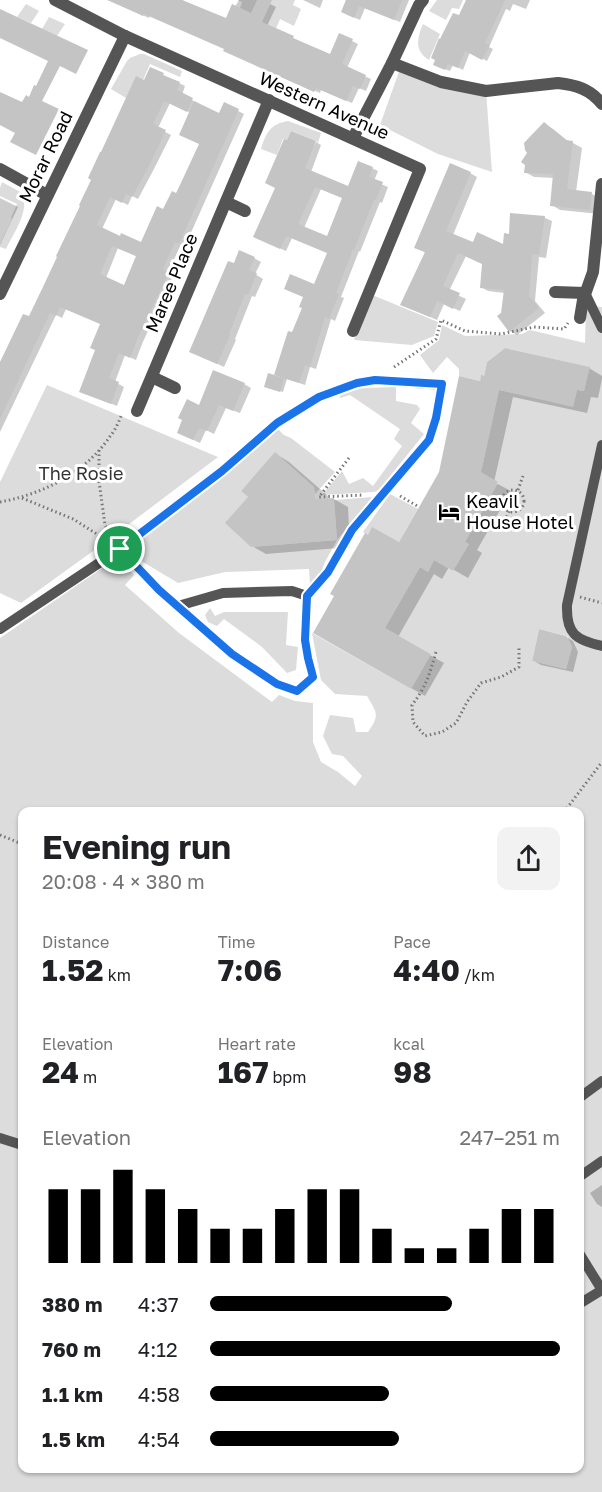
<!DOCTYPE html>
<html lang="en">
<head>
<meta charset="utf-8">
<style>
  body { margin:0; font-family:"Golos Text",sans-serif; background:#f2f2f2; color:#202124; height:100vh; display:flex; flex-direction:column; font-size:22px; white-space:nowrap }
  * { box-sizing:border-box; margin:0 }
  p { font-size:20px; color:#757577 }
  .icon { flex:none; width:33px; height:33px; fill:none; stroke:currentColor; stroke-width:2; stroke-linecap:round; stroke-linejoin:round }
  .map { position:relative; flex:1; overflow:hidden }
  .panel { position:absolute; left:18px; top:807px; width:566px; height:666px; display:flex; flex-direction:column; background:#fff; border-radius:12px; box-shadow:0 2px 4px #0004 }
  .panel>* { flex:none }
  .pin { position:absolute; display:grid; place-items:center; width:51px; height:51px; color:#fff; margin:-26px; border:3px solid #fff; border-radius:50%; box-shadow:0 2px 6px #0007 }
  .round { display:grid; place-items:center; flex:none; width:63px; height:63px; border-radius:12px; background:#f2f2f2 }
  .summary { display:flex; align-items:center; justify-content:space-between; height:102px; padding:0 24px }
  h1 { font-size:33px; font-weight:700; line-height:45px }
  .metrics { display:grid; grid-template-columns:repeat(3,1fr); gap:9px; height:102px; padding:6px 24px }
  .metrics div { display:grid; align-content:center }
  .metrics b { font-size:30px; font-weight:700 }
  .metrics small { font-size:16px; font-weight:400 }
  .metrics p { font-size:16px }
  .chart { height:168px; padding:12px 24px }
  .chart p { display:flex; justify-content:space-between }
  .chart svg { width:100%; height:108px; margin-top:6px; stroke:#000; stroke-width:6 }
  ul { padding:0 24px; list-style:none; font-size:20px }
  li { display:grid; grid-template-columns:96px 72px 1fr; align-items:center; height:45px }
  li i { height:15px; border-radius:8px; background:#000 }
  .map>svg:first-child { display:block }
  .green { fill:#dcdcdc; fill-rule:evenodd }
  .shadow { fill:#0003; fill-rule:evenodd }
  .building { fill:#c4c4c4; fill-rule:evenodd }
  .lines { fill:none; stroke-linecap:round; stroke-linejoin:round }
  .path { stroke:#777; stroke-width:3; stroke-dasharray:1.5 3; stroke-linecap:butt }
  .lane { stroke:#555; stroke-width:10 }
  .street { stroke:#555; stroke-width:12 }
  .route-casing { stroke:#fff; stroke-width:12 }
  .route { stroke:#1a73e8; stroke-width:8 }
  .labels { text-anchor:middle; stroke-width:6; stroke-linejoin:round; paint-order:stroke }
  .street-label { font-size:18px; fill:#000; stroke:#fff }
  .park-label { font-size:18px; fill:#333; stroke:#fff }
  .poi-label { font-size:18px; fill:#000; stroke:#fff; text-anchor:start }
</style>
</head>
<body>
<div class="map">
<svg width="602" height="1492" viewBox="0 0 602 1492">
  <rect width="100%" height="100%" fill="#fff"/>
  <!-- green -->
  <g class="green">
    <polygon points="237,0 295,0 293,5 301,9 294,26 280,19 273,36 237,17 242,2"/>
    <polygon points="437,0 463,0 459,9 452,8 446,20 429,11"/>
    <polygon points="26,4 39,11 31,23 17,17"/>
    <polygon points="49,17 65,24 57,36 42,29"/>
    <path d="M423,24L440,34L429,60C414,51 417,38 423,24Z"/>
    <polygon points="140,54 144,54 182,71 180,77 150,64 143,80 126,98 111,89 127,61 130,58"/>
    <polygon points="401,66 486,91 492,172 438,154 380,125"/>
    <path d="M288,121L321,133L318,143L316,141L291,131L287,140L283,139L277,155L261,149C266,133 270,124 288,121Z"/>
    <path d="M2,182L22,193C30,212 14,232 6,249L0,247V244L12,219L11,218L17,204L0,196V188Z"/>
    <polygon points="370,294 438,322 434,336 412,345 354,340"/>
    <path d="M586,306L602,307V1492H0V638L117,558L134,575L125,585L179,633L272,702L279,695L295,701L313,703V742L321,762L338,772L355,786L362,776L343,756L332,754L323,736L330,715L353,718L356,732H368C380,715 377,713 367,696L335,694L321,680L312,633L411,689L431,654L385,628L420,567L428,572L434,560L453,571L469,544L465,542L498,483L477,470L482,468L499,390L573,406L577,390L584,391L589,367L505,348L487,362L484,376H481L480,381L459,376V369L447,357L433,373L420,355L439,340L442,325L465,336L522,334L530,330L585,343ZM539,629L567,636L572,647L566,669L532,661ZM22,812H579V1468H22Z"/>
    <polygon points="47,385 218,457 100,546 21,603 0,593 0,482"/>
    <polygon points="396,387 396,401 417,405 420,409 411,423 424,434 379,490 374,492 322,495 342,471 349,484 363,478 373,486 402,446 394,439 400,429 350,395 340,398 339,395 362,388"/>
    <polygon points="277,428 284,435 291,438 335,472 315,494 314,487 275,453 241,491 248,497 251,547 337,540 334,500 373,497 337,540 325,562 320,575 310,584 309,569 225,572 178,583 143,562 135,549 143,537"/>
    <polygon points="390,494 418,509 399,542 368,535 363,532"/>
    <polygon points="210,608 215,616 224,612 288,612 286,645 298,647 296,670 287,673 262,647 224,619 217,626 208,622 205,615"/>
  </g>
  <!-- shadow -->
  <g class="shadow">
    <polygon points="107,0 182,0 227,20 239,0 262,0 276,7 267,26 331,56 340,35 358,44 347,68 371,79 366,91 359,88 352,103 321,90 320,93 228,52 226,49 150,16 149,18"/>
    <polygon points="303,0 323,0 320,8"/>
    <polygon points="346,0 409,0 400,22 365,8 360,20 342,12"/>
    <polygon points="468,0 530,0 526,9 513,4 510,11 506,9 489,47 493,49 487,61 470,52 463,70 453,65 450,71 439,67"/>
    <path d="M151,69L185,86L182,95L198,103L197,104L220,115L225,104L244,114L185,246L181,244L168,273L173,276L142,344L136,360L125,355L115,382L124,387L117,406L87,394L102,324L66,309L62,318L56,315L0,432V367L29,318ZM170,103L191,113L200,144L176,195L142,244L120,238L102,229L116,199L128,205L132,196L138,199L155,167L171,135L158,128ZM118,248L138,257L124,287L106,278Z"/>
    <polygon points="544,124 553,129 569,142 573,143 582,148 576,192 592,194 601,199 600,214 560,210 552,205 555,178 534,177 525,172"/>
    <path d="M316,142L321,145L311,172L349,188L372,168L378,171L374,181L388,187L382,203L380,202L360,252L359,251L341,297L344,298L335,321L331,319L316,369L310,367L305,385L287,379L283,392L268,388L282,379L293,334L328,253L292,238L286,251L261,240ZM321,189L343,198L328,237L304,228Z"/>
    <polygon points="470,173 477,177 453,235 474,244 505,247 510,235 512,214 545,218 552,221 546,258 539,257 536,289 535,301 545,313 517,335 510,331 503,314 505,293 488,291 481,287 483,264 466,256 449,291 466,299 460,311 444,304 437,320 409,308 426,253 416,248"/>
    <polygon points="0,198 18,207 0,245"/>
    <polygon points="254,258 261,262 255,274 263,279 255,297 252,296 235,339 236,340 224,367 198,355 234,265"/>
    <polygon points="589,368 602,376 602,379 598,398 591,397 587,413 513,397 494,482 511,491 477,550 482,553 468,578 449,567 442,579 434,574 398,637 444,663 425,696 315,633 399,544 440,472 481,383"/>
    <polygon points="244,384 251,388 240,413 226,408 214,434 206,430 200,443 185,436 200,407"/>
    <polygon points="276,454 289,462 328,496 328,500 334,499 348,507 350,547 266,554 252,546 250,497"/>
    <polygon points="566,637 573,641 578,652 573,672 541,665 534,661"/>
    <polygon points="602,1185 602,1207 597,1204 590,1193"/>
  </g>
  <!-- building -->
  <g class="building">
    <polygon points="108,0 182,0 226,18 232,4 251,13 257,0 272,0 262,22 294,36 293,38 330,54 339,33 353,39 342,64 366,75 360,89 353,86 346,101 316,88 314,92 223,51 224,49 144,14 143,16"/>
    <polygon points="346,0 402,0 394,20 359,6 354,18 341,12"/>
    <polygon points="466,0 505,0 485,43 490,45 482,60 465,51 458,68 448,64 445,70 433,65 435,60 431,58 439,38 440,39 453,13 459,15"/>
    <polygon points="0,9 88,50 76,74 60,66 42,101 59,109 36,155 10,142 15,133 0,125 0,92 22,102 26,95 29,97 34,85 36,86 48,61 0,38"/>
    <path d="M150,67L164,73L163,75L180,82L177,90L193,98L187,112L164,101L153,124L166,130L150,164L132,197L126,194L122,203L110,197L97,225L120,236L121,233L141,242L157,206L163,209L172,191L176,193L179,187L199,144L179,135L194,101L219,113L224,102L239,109L179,244L175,242L163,269L169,272L137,340L130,358L119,353L109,378L119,382L111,404L79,392L95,350L90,348L100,324L60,307L56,316L50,313L0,419V362L23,314L29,316L42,289L57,257L56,256L80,206L79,205L91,180L88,178L100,152H101L136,76L144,80ZM112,246L136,256L124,285L100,274Z"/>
    <polygon points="544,122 566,140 573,141 567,189 592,192 590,210 550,206 553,174 524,173 525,165 521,162 527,153 525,150 524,143"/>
    <path d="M291,131L316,141L305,168L348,186L358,161L373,167L369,177L383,182L376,200H374L354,250L353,249L336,293L339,294L329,319L325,317L310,367L305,365L299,383L274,375L288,331L292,332L302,308L299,307L303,297L284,289L290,274L314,284L327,253L286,236L280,249L253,237L275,188L265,183L284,139L287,140ZM315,187L342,198L327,236L298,224Z"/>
    <polygon points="450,163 471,172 446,231 473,242 477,232 503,244 504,233 509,234 510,213 545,216 539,255 532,254 530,284 529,296 539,308 509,332 497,316 501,313 504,290 480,288 482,264 458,253 443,286 460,293 453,309 437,301 430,317 400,305 425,252 414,248"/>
    <polygon points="239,250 255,257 249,270 257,273 248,295 245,294 229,334 230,335 217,364 189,352 228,261 234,263"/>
    <polygon points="505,348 590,367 584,391 577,390 573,407 499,390 481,472 498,482 465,542 469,544 453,571 434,560 428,572 420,567 385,628 431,654 411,689 313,633 334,596 330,594 365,533 368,535 372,527 399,542 418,509 439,472 459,376 480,381 481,375 484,376 487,362"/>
    <polygon points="213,370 245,383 233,411 219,405 207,431 199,428 193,440 177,433 182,420 178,418 187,399 199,405"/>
    <polygon points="268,373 284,378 280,392 264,387"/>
    <polygon points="275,452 314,487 315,499 334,498 337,540 251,547 225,523 248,497 241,491"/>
    <polygon points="539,629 566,636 567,637 572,647 566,669 532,661"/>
  </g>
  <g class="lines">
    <!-- path -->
    <g class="path">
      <polyline points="394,367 436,339 441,320 465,331 501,334 534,327 564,329 568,323"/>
      <polyline points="99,450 99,481 105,525 113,538"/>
      <polyline points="349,458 319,497 364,495"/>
      <polyline points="518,490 523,476"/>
      <circle cx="513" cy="501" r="11"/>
      <polyline points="400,496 419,507"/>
      <polyline points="22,498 73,519 108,541"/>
      <path d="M0,502C43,494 86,473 111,435C116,429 119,421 122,414"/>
      <polyline points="484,508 497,508 503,505"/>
      <polyline points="505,521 509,511"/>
      <polyline points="580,597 602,603"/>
      <path d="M436,652C430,673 426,687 412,705L413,722L425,736L442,732L456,723L467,702L481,683L501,677L519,667V648"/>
      <polyline points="564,812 602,762"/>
      <polyline points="0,835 22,844"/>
    </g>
    <!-- lane -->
    <g class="lane">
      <polyline points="585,293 602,328"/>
      <path d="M602,445L567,605C566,634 576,640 602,646"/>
      <polyline points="178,606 223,593 292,591 307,596"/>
      <polyline points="0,629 120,549 222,471 277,423 319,397 357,383 375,380 442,385 436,418 429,440 352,530 328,571 307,596 305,641 308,658 313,677 297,691 277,684 232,654 159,590 120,549"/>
      <polyline points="579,1098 602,1081"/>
      <polyline points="0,1138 22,1145"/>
      <polyline points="579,1177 602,1161"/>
      <polyline points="579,1253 602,1290 579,1304"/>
    </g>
    <!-- street -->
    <g class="street">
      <polyline points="55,0 125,36 420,169 353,331"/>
      <path d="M392,63L441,82L486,91L558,83C576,85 590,89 602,104"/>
      <polyline points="353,138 392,63 419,5 423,0"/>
      <polyline points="0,169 47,195"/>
      <polyline points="226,202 245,211"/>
      <polyline points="555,292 585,293"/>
      <polyline points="0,294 125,36"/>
      <polyline points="580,318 583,300 593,272 594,262 602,184"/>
      <polyline points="152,377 175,388"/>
      <polyline points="137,411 269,100"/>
    </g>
  </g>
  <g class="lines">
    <defs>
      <polygon id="route" points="375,380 442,384 436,418 429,440 352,530 328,572 307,596 305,640 308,658 313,677 297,691 277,684 232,654 159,590 120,549 222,471 277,423 319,397 357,383"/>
    </defs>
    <!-- route casing -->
    <use href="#route" class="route-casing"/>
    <!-- route -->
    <use href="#route" class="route"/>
  </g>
  <!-- icons -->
  <defs>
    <symbol id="hotel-bare" viewBox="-9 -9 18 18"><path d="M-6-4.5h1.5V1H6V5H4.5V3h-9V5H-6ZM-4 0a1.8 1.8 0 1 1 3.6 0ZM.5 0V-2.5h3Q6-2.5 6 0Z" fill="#000" stroke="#fff" stroke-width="2.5" paint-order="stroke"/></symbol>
  </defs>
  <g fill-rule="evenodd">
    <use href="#hotel-bare" x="434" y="497" width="30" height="30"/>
  </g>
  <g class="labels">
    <!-- street labels -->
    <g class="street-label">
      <text transform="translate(324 106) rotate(24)" y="6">Western Avenue</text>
      <text transform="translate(46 157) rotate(-64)" y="6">Morar Road</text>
      <text transform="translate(172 283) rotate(-67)" y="6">Maree Place</text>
    </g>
    <!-- park labels -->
    <g class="park-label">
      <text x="81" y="480">The Rosie</text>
    </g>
    <!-- poi labels -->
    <g class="poi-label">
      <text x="466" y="508">Keavil<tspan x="466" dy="21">House Hotel</tspan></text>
    </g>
  </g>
</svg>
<div class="pin" style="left:120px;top:549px;background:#1e9e55"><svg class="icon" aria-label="arrive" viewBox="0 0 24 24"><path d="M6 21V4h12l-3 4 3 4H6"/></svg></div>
<section class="panel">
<div class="summary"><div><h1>Evening run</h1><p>20:08 · 4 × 380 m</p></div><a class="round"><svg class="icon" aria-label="share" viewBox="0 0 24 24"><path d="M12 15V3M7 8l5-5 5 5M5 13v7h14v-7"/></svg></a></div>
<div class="metrics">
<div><p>Distance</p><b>1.52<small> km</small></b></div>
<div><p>Time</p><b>7:06</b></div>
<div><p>Pace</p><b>4:40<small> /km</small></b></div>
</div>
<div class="metrics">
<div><p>Elevation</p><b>24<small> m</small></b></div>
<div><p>Heart rate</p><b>167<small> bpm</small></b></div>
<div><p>kcal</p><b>98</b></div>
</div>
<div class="chart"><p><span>Elevation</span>247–251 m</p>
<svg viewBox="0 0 160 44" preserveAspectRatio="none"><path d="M5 44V14M15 44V14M25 44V6M35 44V14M45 44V22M55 44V30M65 44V30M75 44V22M85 44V14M95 44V14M105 44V30M115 44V38M125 44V38M135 44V30M145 44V22M155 44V22"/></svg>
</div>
<ul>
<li><b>380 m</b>4:37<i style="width:69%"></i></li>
<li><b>760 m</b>4:12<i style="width:100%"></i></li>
<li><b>1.1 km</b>4:58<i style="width:51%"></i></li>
<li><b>1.5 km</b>4:54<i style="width:54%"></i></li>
</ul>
</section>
</div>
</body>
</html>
